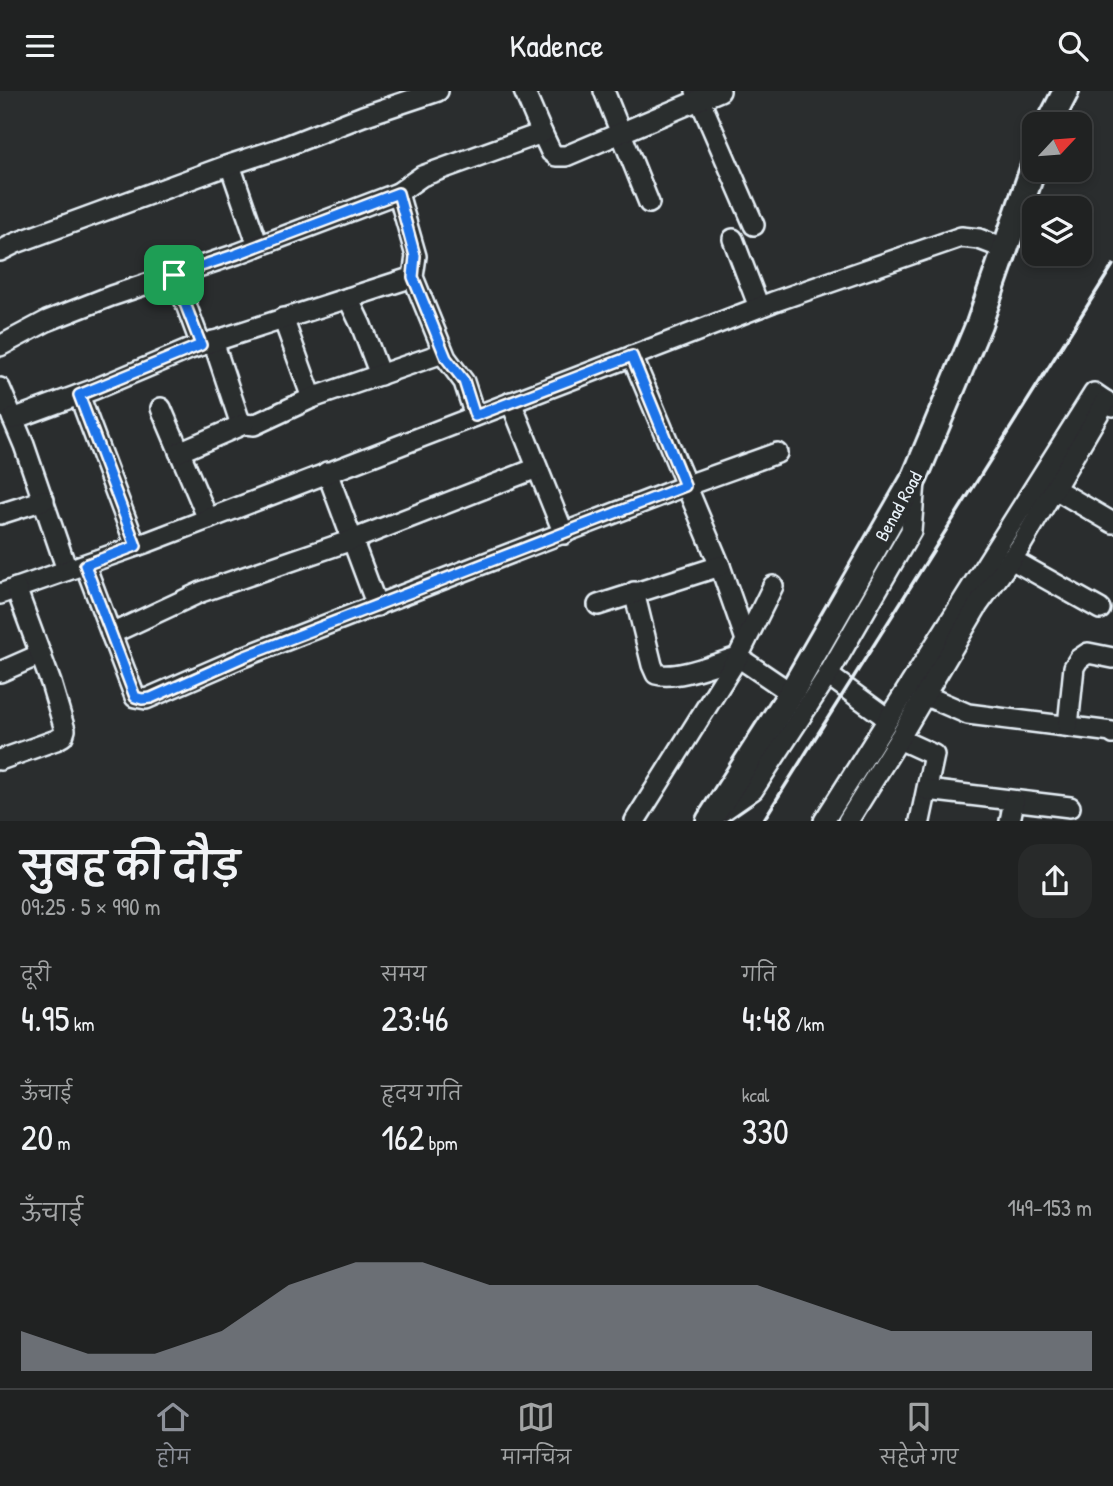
<!DOCTYPE html>
<html lang="hi">
<head>
<meta charset="utf-8">
<style>
  body { margin:0; font-family:"Patrick Hand","Playpen Sans Deva",sans-serif; background:#282a2a; color:#f1f3f6; height:100vh; display:flex; flex-direction:column; font-size:26px; white-space:nowrap }
  * { box-sizing:border-box; margin:0 }
  p { font-size:23px; color:#a2a4a5 }
  .icon { flex:none; width:38px; height:38px; fill:none; stroke:currentColor; stroke-width:2; stroke-linecap:round; stroke-linejoin:round }
  .map { position:relative; height:730px; overflow:hidden }
  .sheet { display:flex; flex-direction:column; background:#202222; flex:1 }
  .sheet>* { flex:none }
  .needle { width:46px; rotate:64deg }
  .buttons { position:absolute; left:1022px; top:21px; display:grid; gap:14px }
  .buttons a { display:grid; place-items:center; width:70px; height:70px; border-radius:14px; background:#202222; box-shadow:0 4px 10px #0003,0 0 0 2px #3d3f40; font-size:35px }
  .pin { position:absolute; display:grid; place-items:center; width:60px; height:60px; color:#fff; margin:-30px; border-radius:14px; box-shadow:0 4px 10px #0006 }
  .round { display:grid; place-items:center; flex:none; width:74px; height:74px; border-radius:21px; background:#282a2a }
  .summary { display:flex; align-items:center; justify-content:space-between; height:119px; padding:0 21px }
  h1 { font-size:38px; font-weight:600; line-height:52px }
  .metrics { display:grid; grid-template-columns:repeat(3,1fr); gap:10px; height:119px; padding:7px 21px }
  .metrics div { display:grid; align-content:center }
  .metrics b { font-size:35px; font-weight:600 }
  .metrics small { font-size:19px; font-weight:400 }
  .metrics p { font-size:19px }
  .chart { height:196px; padding:14px 21px }
  .chart p { display:flex; justify-content:space-between }
  .chart svg { width:100%; height:126px; margin-top:7px; fill:#8c9099; opacity:.7 }
  header { display:flex; justify-content:space-between; align-items:center; height:91px; padding:0 21px; background:#202222; font-size:32px; font-weight:600 }
  .tabs { display:flex; justify-content:space-around; align-items:center; height:98px; border-top:2px solid #3d3f40; background:#202222; font-size:19px; color:#a2a4a5 }
  .tabs a { display:grid; justify-items:center; gap:4px }
  .tabs .current { color:#8c9099 }
  .map>svg:first-child { display:block }
  .lines { fill:none; stroke-linecap:round; stroke-linejoin:round }
  .minor-casing { stroke:#e8f1f8; stroke-width:24 }
  .major-casing { stroke:#e8f1f8; stroke-width:30 }
  .minor { stroke:#2a2d2e; stroke-width:19 }
  .major { stroke:#2a2d2e; stroke-width:24 }
  .rail { stroke:#e8f1f8; stroke-width:3.5 }
  .route-casing { stroke:#fff; stroke-width:14 }
  .route { stroke:#1a73e8; stroke-width:9 }
  .labels { text-anchor:middle; stroke-width:5; stroke-linejoin:round; paint-order:stroke }
  .street-label { font-size:19px; fill:#e8f1f8; stroke:#2a2d2e }
</style>
</head>
<body>
<header><svg class="icon" aria-label="menu" viewBox="0 0 24 24"><path d="M4 6h16M4 12h16M4 18h16"/></svg>Kadence<svg class="icon" aria-label="search" viewBox="0 0 24 24"><circle cx="10" cy="10" r="6"/><path d="M15 15l6 6"/></svg></header>
<div class="map">
<svg width="1113" height="730" viewBox="0 0 1113 730">
  <rect width="100%" height="100%" fill="#2a2d2e"/>
  <filter id="ink" filterUnits="userSpaceOnUse"><feTurbulence type="fractalNoise" baseFrequency=".0143" numOctaves="2"/><feDisplacementMap in="SourceGraphic" scale="14" xChannelSelector="R" yChannelSelector="G"/><feConvolveMatrix kernelMatrix="1 2 1 2 8 2 1 2 1" color-interpolation-filters="sRGB"/></filter>
  <g filter="url(#ink)">
    <g class="lines">
      <defs>
        <g id="minor">
          <polyline points="604,0 649,112"/>
          <polyline points="696,0 754,134"/>
          <polyline points="542,42 551,61 556,65 566,65 720,0"/>
          <polyline points="230,74 258,155"/>
          <polyline points="398,102 416,165 413,186 446,267 464,291 475,325"/>
          <polyline points="733,148 759,216"/>
          <polyline points="0,160 16,152 226,75 281,57 363,25 438,0"/>
          <polyline points="175,184 201,254"/>
          <polyline points="348,207 361,234 380,284"/>
          <polyline points="283,227 312,307"/>
          <polyline points="213,250 239,328 244,333 254,334 312,307 443,262"/>
          <polyline points="0,255 47,230 111,205 237,163 398,102 422,85 542,42 524,0"/>
          <polyline points="632,265 720,475 746,549"/>
          <polyline points="0,297 24,354 67,479"/>
          <polyline points="79,304 136,455"/>
          <polyline points="511,311 564,443"/>
          <polyline points="161,317 208,428"/>
          <polyline points="13,328 95,298 190,258 413,186"/>
          <polyline points="179,361 244,333"/>
          <polyline points="327,381 377,515"/>
          <polyline points="1055,398 1113,432"/>
          <polyline points="0,423 44,409"/>
          <polyline points="1011,468 1100,518"/>
          <polyline points="85,474 135,606 146,608 243,566 428,494 685,395 777,362"/>
          <path d="M634,501L652,574L656,583C678,589 716,572 738,566L791,602"/>
          <polyline points="0,503 148,451 773,211 961,146 979,148 1005,158"/>
          <polyline points="598,514 720,475"/>
          <polyline points="111,543 201,501 352,449 537,377"/>
          <polyline points="0,581 41,563"/>
          <polyline points="828,584 888,628"/>
          <polyline points="924,604 968,623 1112,641 1113,643"/>
          <polyline points="1068,635 1074,576 1079,568 1088,562 1113,567"/>
          <polyline points="899,648 934,664 920,730"/>
          <polyline points="0,669 56,649 63,645 65,639 51,592 16,497"/>
          <polyline points="927,699 1070,716"/>
          <polyline points="714,726 753,699 828,584 911,440 915,391"/>
          <polyline points="635,730 738,566 773,495"/>
          <polyline points="824,730 1094,302 1113,315"/>
          <polyline points="848,730 899,648 978,514 1020,456 1106,310"/>
          <polyline points="1010,730 1014,710"/>
        </g>
        <g id="major">
          <polyline points="1049,33 1066,0"/>
          <polyline points="709,730 791,602 915,386 979,233 1034,75"/>
        </g>
      </defs>
      <!-- minor casing -->
      <use href="#minor" class="minor-casing"/>
      <!-- major casing -->
      <use href="#major" class="major-casing"/>
      <!-- minor -->
      <use href="#minor" class="minor"/>
      <!-- major -->
      <use href="#major" class="major"/>
      <!-- rail -->
      <polyline class="rail" points="763,730 1113,174"/>
    </g>
  </g>
  <g class="lines" filter="url(#ink)">
    <defs>
      <polygon id="route" points="398,102 415,165 413,186 446,267 464,290 475,325 632,265 685,395 243,566 151,607 142,608 135,606 85,474 136,455 79,304 201,254 174,184 237,163"/>
    </defs>
    <!-- route casing -->
    <use href="#route" class="route-casing"/>
    <!-- route -->
    <use href="#route" class="route"/>
  </g>
  <g class="labels">
    <!-- street labels -->
    <g class="street-label">
      <text transform="translate(898 415) rotate(-61)" y="7">Benad Road</text>
    </g>
  </g>
</svg>
<div class="buttons">
<a><svg class="needle" viewBox="-14 -14 28 28"><path d="M0-13l5 13h-10z" fill="#e53935"/><path d="M0 13l5-13h-10z" fill="#a2a4a5"/></svg></a>
<a><svg class="icon" aria-label="layers" viewBox="0 0 24 24"><path d="M12 4l9 5-9 5-9-5zM3 14l9 5 9-5"/></svg></a>
</div>
<div class="pin" style="left:174px;top:184px;background:#1e9e55"><svg class="icon" aria-label="arrive" viewBox="0 0 24 24"><path d="M6 21V4h12l-3 4 3 4H6"/></svg></div>
</div>
<section class="sheet">
<div class="summary"><div><h1>सुबह की दौड़</h1><p>09:25 · 5 × 990 m</p></div><a class="round"><svg class="icon" aria-label="share" viewBox="0 0 24 24"><path d="M12 15V3M7 8l5-5 5 5M5 13v7h14v-7"/></svg></a></div>
<div class="metrics">
<div><p>दूरी</p><b>4.95<small> km</small></b></div>
<div><p>समय</p><b>23:46</b></div>
<div><p>गति</p><b>4:48<small> /km</small></b></div>
</div>
<div class="metrics">
<div><p>ऊँचाई</p><b>20<small> m</small></b></div>
<div><p>हृदय गति</p><b>162<small> bpm</small></b></div>
<div><p>kcal</p><b>330</b></div>
</div>
<div class="chart"><p><span>ऊँचाई</span>149–153 m</p>
<svg viewBox="0 0 160 44" preserveAspectRatio="none"><path d="M0 44V30L10 38L20 38L30 30L40 14L50 6L60 6L70 14L80 14L90 14L100 14L110 14L120 22L130 30L140 30L150 30L160 30V44z"/></svg>
</div>
</section>
<nav class="tabs">
<a class="current"><svg class="icon" aria-label="home" viewBox="0 0 24 24"><path d="M3 11l9-7 9 7M6 9v11h12V9"/></svg>होम</a>
<a><svg class="icon" aria-label="map" viewBox="0 0 24 24"><path d="M3 6l6-2 6 2 6-2v14l-6 2-6-2-6 2zM9 4v14M15 6v14"/></svg>मानचित्र</a>
<a><svg class="icon" aria-label="saved" viewBox="0 0 24 24"><path d="M7 4h10v16l-5-4-5 4z"/></svg>सहेजे गए</a>
</nav>
</body>
</html>
